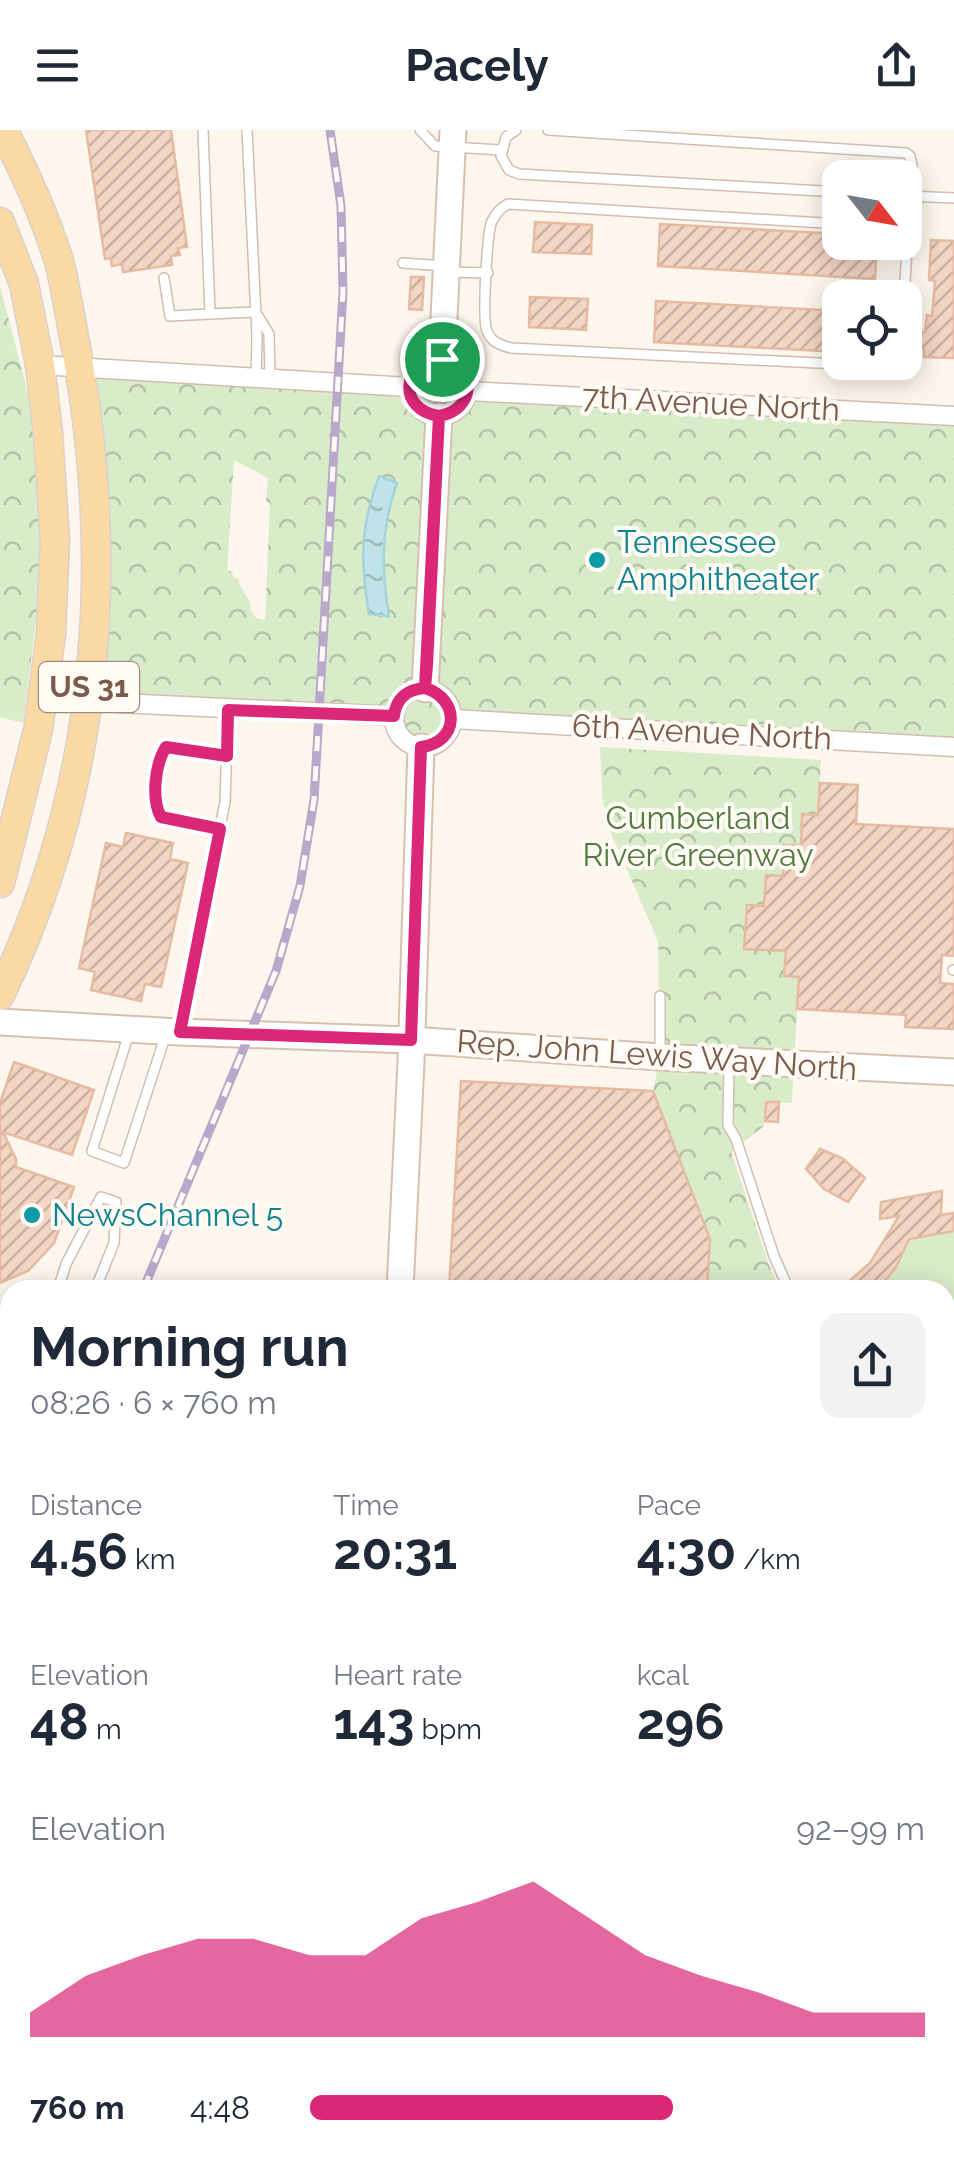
<!DOCTYPE html>
<html lang="en">
<head>
<meta charset="utf-8">
<style>
  body { margin:0; font-family:Raleway,sans-serif; background:#f2f2f3; color:#1f2937; height:100vh; display:flex; flex-direction:column; font-size:38px; white-space:nowrap }
  * { box-sizing:border-box; margin:0 }
  p { font-size:32px; color:#747a83 }
  .icon { flex:none; width:55px; height:55px; fill:none; stroke:currentColor; stroke-width:2; stroke-linecap:round; stroke-linejoin:round }
  .map { position:relative; flex:1; overflow:hidden }
  .panel { position:absolute; left:0px; top:1150px; width:955px; height:885px; display:flex; flex-direction:column; background:#fff; border-radius:30px 30px 0 0; box-shadow:0 5px 25px #0003 }
  .panel>* { flex:none }
  .needle { width:65px; rotate:121deg }
  .controls { position:absolute; left:822px; top:30px; display:grid; gap:20px }
  .controls a { display:grid; place-items:center; width:100px; height:100px; border-radius:20px; background:#fff; box-shadow:0 5px 25px #0003; font-size:50px }
  .pin { position:absolute; display:grid; place-items:center; width:85px; height:85px; color:#fff; margin:-42px; border:5px solid #fff; border-radius:50%; box-shadow:0 2px 10px #0007 }
  .round { display:grid; place-items:center; flex:none; width:105px; height:105px; border-radius:20px; background:#f2f2f3 }
  .head { display:flex; align-items:center; justify-content:space-between; height:170px; padding:0 30px }
  h1 { font-size:55px; font-weight:700; line-height:75px }
  .figures { display:grid; grid-template-columns:repeat(3,1fr); gap:15px; height:170px; padding:10px 30px }
  .figures div { display:grid; align-content:center }
  .figures b { font-size:50px; font-weight:700 }
  .figures small { font-size:28px; font-weight:400 }
  .figures p { font-size:28px }
  .chart { height:280px; padding:20px 30px }
  .chart p { display:flex; justify-content:space-between }
  .chart svg { width:100%; height:180px; margin-top:10px; fill:#db2777; opacity:.7 }
  ul { padding:0 30px; list-style:none; font-size:32px }
  li { display:grid; grid-template-columns:160px 120px 1fr; align-items:center; height:75px }
  li i { height:25px; border-radius:12px; background:#db2777 }
  header { display:flex; justify-content:space-between; align-items:center; height:130px; padding:0 30px; background:#fff; font-size:45px; font-weight:700 }
  .map>svg:first-child { display:block }
  .forest { fill:url(#forest-crowns); fill-rule:evenodd }
  .pitch { fill:#d8ecc9 }
  .water { fill:url(#water-ripples); stroke:#a5d3da; stroke-width:2.5 }
  .building { fill:url(#building-hatch); stroke:#e6bba3; stroke-width:2.5 }
  .lines { fill:none; stroke-linecap:round; stroke-linejoin:round }
  .lane-casing { stroke:#d1beb0; stroke-width:12 }
  .street-casing { stroke:#d1beb0; stroke-width:21 }
  .secondary-casing { stroke:#d6c0b0; stroke-width:29 }
  .primary-casing { stroke:#dad1cd; stroke-width:31 }
  .lane { stroke:#fff; stroke-width:9 }
  .street { stroke:#fff; stroke-width:18 }
  .secondary { stroke:#fff; stroke-width:25 }
  .primary { stroke:#fbd9a5; stroke-width:28 }
  .rail-casing { stroke:#b9a8c9; stroke-width:9 }
  .rail { stroke:#fffaf3; stroke-width:5; stroke-dasharray:15; stroke-linecap:butt }
  .route-casing { stroke:#fff; stroke-width:20 }
  .route { stroke:#db2777; stroke-width:12 }
  .culture-dot { fill:#0f9aa8; stroke:#fffaf3; stroke-width:4 }
  .labels { text-anchor:middle; stroke-width:8; stroke-linejoin:round; paint-order:stroke }
  .shield { fill:#fffaf3; stroke:#a28b7f; stroke-width:2.5 }
  .shield-label { font-size:30px; font-weight:bold; fill:#7a5c4d }
  .street-label { font-size:32px; fill:#7a5c4d; stroke:#fffaf3 }
  .culture-label { font-size:32px; fill:#0d838f; stroke:#fffaf3; text-anchor:start }
  .park-label { font-size:32px; fill:#537a41; stroke:#fffaf3 }
</style>
</head>
<body>
<header><svg class="icon" aria-label="menu" viewBox="0 0 24 24"><path d="M4 6h16M4 12h16M4 18h16"/></svg>Pacely<svg class="icon" aria-label="share" viewBox="0 0 24 24"><path d="M12 15V3M7 8l5-5 5 5M5 13v7h14v-7"/></svg></header>
<div class="map">
<svg width="954" height="2035" viewBox="0 0 954 2035">
  <defs>
    <pattern id="forest-crowns" width="20" height="18" patternUnits="userSpaceOnUse" patternTransform="scale(2.5)"><rect width="20" height="18" fill="#d8ecc9"/><path d="M2 6a3 3 0 1 1 6 0M12 15a3 3 0 1 1 6 0" fill="none" stroke="#b4c2a5"/></pattern>
    <pattern id="water-ripples" width="26" height="14" patternUnits="userSpaceOnUse" patternTransform="scale(2.5)"><rect width="26" height="14" fill="#bfe3e8"/><path d="M2 4q2-2 4 0t4 0M15 11q2-2 4 0t4 0" fill="none" stroke="#a0bbbe"/></pattern>
    <pattern id="building-hatch" width="6" height="6" patternUnits="userSpaceOnUse" patternTransform="scale(2.5)"><rect width="6" height="6" fill="#f3d5c3"/><path d="M-1 1l2-2M0 6l6-6M5 7l2-2" fill="none" stroke="#cab0a1"/></pattern>
  </defs>
  <rect width="100%" height="100%" fill="#fdf6ec"/>
  <!-- forest -->
  <g class="forest">
    <polygon points="0,156 39,305 43,437 23,593 0,587"/>
    <path d="M438,229C457,233 465,241 468,260L954,286V617L451,593C440,625 402,625 394,591L87,571L80,237L408,257C413,241 421,233 438,229ZM234,330L268,348L266,372L270,373L265,490L256,488L251,481C252,470 241,461 238,449L233,446L232,442L227,440Z"/>
    <polygon points="600,617 821,630 818,685 802,684 801,715 784,715 783,746 766,745 764,776 747,775 745,818 786,821 784,846 799,847 792,973 766,972 764,996 731,1022 769,1135 780,1160 707,1160 710,1109 653,961 660,927 658,811 608,696 602,665"/>
    <polygon points="945,1713 954,1714 954,1873 945,1866"/>
  </g>
  <!-- pitch -->
  <polygon class="pitch" points="954,1101 954,1454 945,1452 945,1160 878,1160 896,1137 909,1109"/>
  <!-- water -->
  <path class="water" d="M379,346L397,353C381,398 381,439 389,486L369,484C360,431 360,398 379,346Z"/>
  <!-- building -->
  <g class="building">
    <polygon points="86,0 171,0 187,117 178,118 180,125 171,126 172,135 123,142 122,134 112,136 111,128 105,129"/>
    <polygon points="535,92 592,95 591,124 533,122"/>
    <polygon points="660,94 840,104 840,112 877,112 875,149 658,136"/>
    <polygon points="931,110 954,111 954,228 924,227 924,219 919,218 920,202 925,202 927,185 932,186 935,151 929,150"/>
    <polygon points="411,147 424,147 422,180 409,179"/>
    <polygon points="530,167 588,169 586,200 529,197"/>
    <polygon points="656,171 840,181 840,222 654,212"/>
    <polygon points="820,653 858,655 856,694 954,699 954,826 942,825 940,853 954,854 954,899 905,897 906,885 797,879 799,847 784,846 786,821 744,819 747,775 764,776 766,745 783,746 784,715 801,715 802,684 818,685"/>
    <polygon points="126,703 173,713 170,729 188,733 161,857 145,854 141,871 91,860 95,842 79,838 106,713 123,717"/>
    <polygon points="14,932 94,960 72,1025 3,1002 16,1029 16,1037 74,1057 54,1113 28,1141 0,1153 0,973"/>
    <polygon points="461,951 653,961 710,1109 707,1160 449,1160"/>
    <polygon points="766,972 779,972 778,992 765,991"/>
    <polygon points="820,1019 842,1028 865,1048 848,1072 824,1059 806,1039"/>
    <polygon points="942,1061 941,1085 954,1083 954,1101 909,1109 896,1137 878,1160 839,1160 870,1133 899,1086 880,1089 881,1072"/>
  </g>
  <g class="lines">
    <defs>
      <g id="lane">
        <polyline points="203,0 210,184 255,182"/>
        <polyline points="247,0 257,206 256,249"/>
        <polyline points="420,0 435,16 501,20"/>
        <polyline points="516,0 506,7 501,26 509,40 519,44 840,62"/>
        <polyline points="548,0 906,23 910,26 912,36 904,168"/>
        <polyline points="908,66 954,68"/>
        <path d="M840,94L508,74C501,78 496,83 492,91C487,102 482,189 487,201C491,212 500,215 511,218L878,236L890,232"/>
        <polyline points="403,133 445,136"/>
        <polyline points="449,142 488,143"/>
        <polyline points="164,148 170,186 210,184"/>
        <polyline points="258,186 269,204 270,247"/>
        <path d="M220,699L161,687C151,669 155,634 166,617L227,626"/>
        <polyline points="953,840 954,840"/>
        <polyline points="180,897 225,672 228,579"/>
        <polyline points="129,903 92,1021 124,1033 166,904"/>
        <polyline points="660,923 660,866"/>
        <polyline points="729,934 728,995 736,1009 774,1126 789,1160"/>
        <polyline points="58,1160 66,1134 101,1067 116,1072 114,1113 95,1160"/>
        <polyline points="0,1264 10,1262"/>
        <polyline points="0,1304 10,1312"/>
        <polyline points="945,1487 954,1487"/>
        <polyline points="945,1917 954,1918"/>
        <polyline points="77,2025 85,2035"/>
        <polyline points="712,2035 713,2025"/>
      </g>
      <g id="street">
        <circle cx="439" cy="257" r="29"/>
        <polyline points="40,235 409,257"/>
        <polyline points="468,261 954,286"/>
        <circle cx="423" cy="588" r="29"/>
        <polyline points="43,565 119,573 395,586"/>
        <polyline points="451,589 954,617"/>
        <polyline points="681,2035 681,2025"/>
      </g>
      <g id="secondary">
        <polyline points="442,229 453,0"/>
        <polyline points="425,559 439,286"/>
        <polyline points="0,892 180,902 411,910 660,927 954,942"/>
        <polyline points="400,1160 411,932 421,617"/>
        <polyline points="0,1226 10,1223"/>
        <polyline points="0,1547 10,1547"/>
        <polyline points="945,1597 954,1598"/>
        <polyline points="0,1814 10,1815"/>
        <polyline points="945,1870 954,1871"/>
      </g>
      <g id="primary">
        <polyline points="0,92 24,154 40,235 48,303 55,410 51,504 38,600 0,753"/>
        <path d="M0,865C90,678 113,479 85,274C80,239 74,204 67,169C64,155 62,139 57,125C43,82 24,40 3,0"/>
      </g>
    </defs>
    <!-- lane casing -->
    <use href="#lane" class="lane-casing"/>
    <!-- street casing -->
    <use href="#street" class="street-casing"/>
    <!-- secondary casing -->
    <use href="#secondary" class="secondary-casing"/>
    <!-- primary casing -->
    <use href="#primary" class="primary-casing"/>
    <!-- lane -->
    <use href="#lane" class="lane"/>
    <!-- street -->
    <use href="#street" class="street"/>
    <!-- secondary -->
    <use href="#secondary" class="secondary"/>
    <!-- primary -->
    <use href="#primary" class="primary"/>
    <defs>
      <g id="rail">
        <polyline points="143,1160 276,841 300,756 314,670 343,162 341,76 330,0"/>
        <polyline points="10,1699 7,1845 10,1964"/>
        <polyline points="53,2025 60,2035"/>
        <polyline points="11,2035 11,2025"/>
      </g>
    </defs>
    <!-- rail casing -->
    <use href="#rail" class="rail-casing"/>
    <!-- rail -->
    <use href="#rail" class="rail"/>
  </g>
  <g class="lines">
    <defs>
      <path id="route" d="M442,229C478,239 475,280 439,286L425,558C408,559 396,568 394,586L228,580L227,626L166,617C155,634 151,669 161,687L220,699L180,902L411,910L421,617C459,613 461,569 425,558L427,535L439,286C397,280 401,231 442,229"/>
    </defs>
    <!-- route casing -->
    <use href="#route" class="route-casing"/>
    <!-- route -->
    <use href="#route" class="route"/>
  </g>
  <!-- markers -->
  <g class="culture-dot">
    <circle cx="597" cy="430" r="10"/>
    <circle cx="32" cy="1085" r="10"/>
  </g>
  <g class="labels">
    <!-- shield labels -->
    <rect class="shield" x="39" y="532" width="100" height="50" rx="8"/>
    <g class="shield-label">
      <text x="89" y="567">US 31</text>
    </g>
    <!-- street labels -->
    <g class="street-label">
      <text transform="translate(711 273) rotate(3)" y="11">7th Avenue North</text>
      <text transform="translate(702 602) rotate(3)" y="11">6th Avenue North</text>
      <text transform="translate(657 925) rotate(4)" y="11">Rep. John Lewis Way North</text>
    </g>
    <!-- culture labels -->
    <g class="culture-label">
      <text x="617" y="423">Tennessee<tspan x="617" dy="37">Amphitheater</tspan></text>
      <text x="52" y="1096">NewsChannel 5</text>
    </g>
    <!-- park labels -->
    <g class="park-label">
      <text x="698" y="699">Cumberland<tspan x="698" dy="37">River Greenway</tspan></text>
    </g>
  </g>
</svg>
<div class="controls">
<a><svg class="needle" viewBox="-14 -14 28 28"><path d="M0-13l5 13h-10z" fill="#e53935"/><path d="M0 13l5-13h-10z" fill="#747a83"/></svg></a>
<a><svg class="icon" aria-label="locate" viewBox="0 0 24 24"><circle cx="12" cy="12" r="6"/><path d="M12 2v4M12 18v4M2 12h4M18 12h4"/></svg></a>
</div>
<div class="pin" style="left:442px;top:229px;background:#1e9e55"><svg class="icon" aria-label="arrive" viewBox="0 0 24 24"><path d="M6 21V4h12l-3 4 3 4H6"/></svg></div>
<section class="panel">
<div class="head"><div><h1>Morning run</h1><p>08:26 · 6 × 760 m</p></div><a class="round"><svg class="icon" aria-label="share" viewBox="0 0 24 24"><path d="M12 15V3M7 8l5-5 5 5M5 13v7h14v-7"/></svg></a></div>
<div class="figures">
<div><p>Distance</p><b>4.56<small> km</small></b></div>
<div><p>Time</p><b>20:31</b></div>
<div><p>Pace</p><b>4:30<small> /km</small></b></div>
</div>
<div class="figures">
<div><p>Elevation</p><b>48<small> m</small></b></div>
<div><p>Heart rate</p><b>143<small> bpm</small></b></div>
<div><p>kcal</p><b>296</b></div>
</div>
<div class="chart"><p><span>Elevation</span>92–99 m</p>
<svg viewBox="0 0 160 44" preserveAspectRatio="none"><path d="M0 44V38L10 29L20 24L30 20L40 20L50 24L60 24L70 15L80 11L90 6L100 15L110 24L120 29L130 33L140 38L150 38L160 38V44z"/></svg>
</div>
<ul>
<li><b>760 m</b>4:48<i style="width:59%"></i></li>
</ul>
</section>
</div>
</body>
</html>
